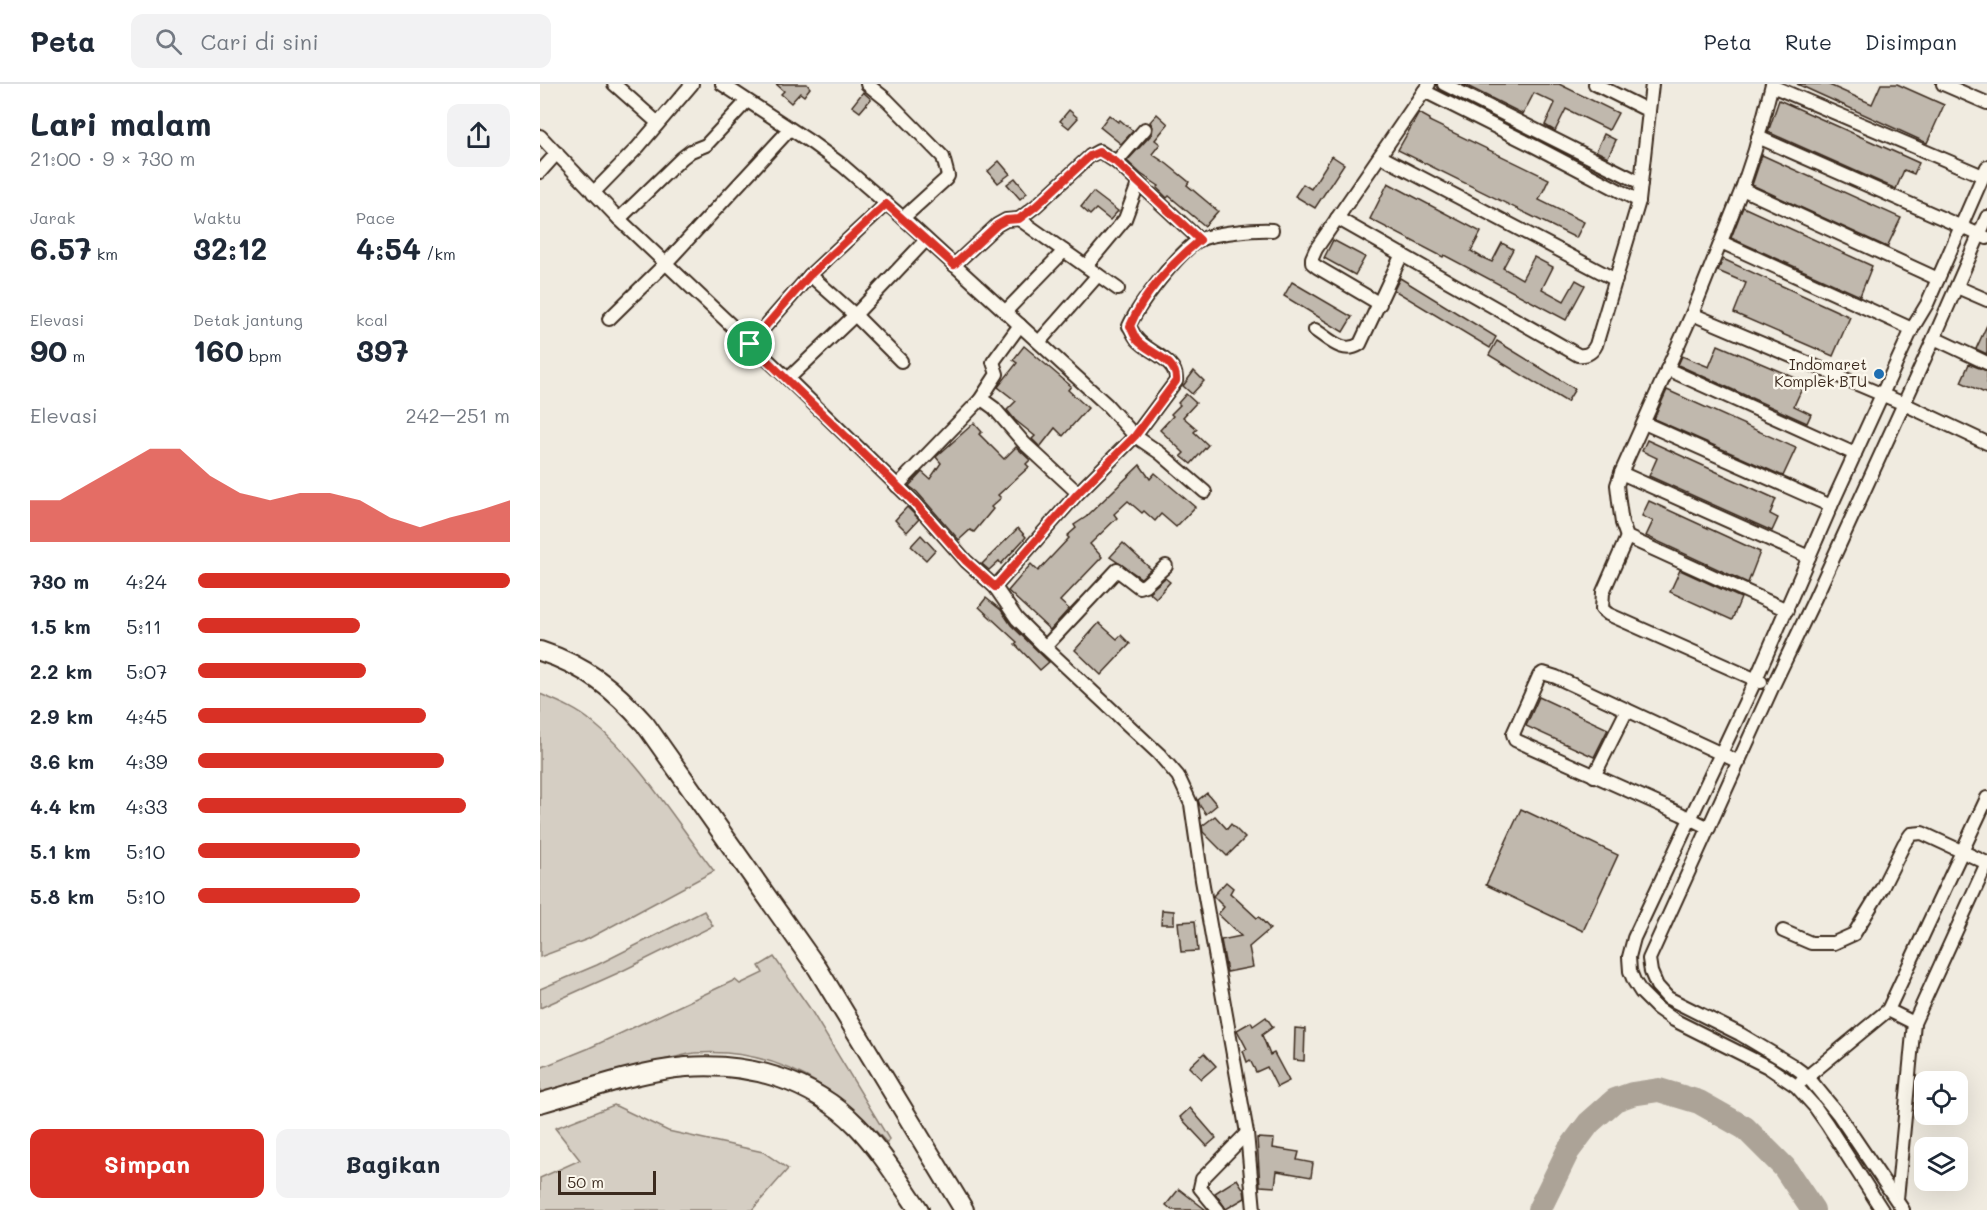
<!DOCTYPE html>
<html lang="id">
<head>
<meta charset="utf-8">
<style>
  body { margin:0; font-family:Mali,sans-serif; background:#f2f2f3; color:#1f2937; height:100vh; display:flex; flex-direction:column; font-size:22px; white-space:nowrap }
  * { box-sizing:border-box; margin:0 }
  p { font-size:20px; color:#747a83 }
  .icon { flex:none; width:33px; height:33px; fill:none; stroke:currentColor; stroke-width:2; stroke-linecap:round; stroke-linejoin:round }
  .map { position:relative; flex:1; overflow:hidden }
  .drawer { display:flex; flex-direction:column; background:#fff; width:540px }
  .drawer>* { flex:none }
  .controls { position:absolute; left:1374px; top:987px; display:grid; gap:12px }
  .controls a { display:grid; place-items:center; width:54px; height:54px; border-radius:12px; background:#fff; box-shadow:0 6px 24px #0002; font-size:30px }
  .scale { position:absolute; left:18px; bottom:15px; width:98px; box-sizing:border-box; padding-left:6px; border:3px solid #3b2a1e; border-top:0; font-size:16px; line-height:21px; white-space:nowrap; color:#3b2a1e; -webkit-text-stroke:4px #fbf7ec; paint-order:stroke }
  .pin { position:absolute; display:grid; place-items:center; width:51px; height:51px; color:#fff; margin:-26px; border:3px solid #fff; border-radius:50%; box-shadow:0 2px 6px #0007 }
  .round { display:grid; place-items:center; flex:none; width:63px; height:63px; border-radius:12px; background:#f2f2f3 }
  .overview { display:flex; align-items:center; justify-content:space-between; height:102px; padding:0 30px }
  h1 { font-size:33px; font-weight:700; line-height:45px }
  .figures { display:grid; grid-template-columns:repeat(3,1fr); gap:9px; height:102px; padding:6px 30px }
  .figures div { display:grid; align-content:center }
  .figures b { font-size:30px; font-weight:700 }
  .figures small { font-size:16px; font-weight:400 }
  .figures p { font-size:16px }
  .chart { height:168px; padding:12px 30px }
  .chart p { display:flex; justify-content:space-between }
  .chart svg { width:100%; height:108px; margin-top:6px; fill:#d93025; opacity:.7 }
  .cta { display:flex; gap:12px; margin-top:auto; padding:12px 30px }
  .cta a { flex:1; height:69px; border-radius:12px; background:#d93025; color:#fff; font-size:24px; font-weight:700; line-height:69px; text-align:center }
  .cta a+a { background:#f2f2f3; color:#1f2937 }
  ul { padding:0 30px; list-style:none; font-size:20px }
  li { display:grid; grid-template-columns:96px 72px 1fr; align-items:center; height:45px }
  li i { height:15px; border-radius:8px; background:#d93025 }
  header { display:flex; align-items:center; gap:36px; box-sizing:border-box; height:84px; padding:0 30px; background:#fff; border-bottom:2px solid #e0e1e3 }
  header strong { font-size:28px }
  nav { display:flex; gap:33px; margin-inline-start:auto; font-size:21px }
  .search { width:420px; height:54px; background:#f2f2f3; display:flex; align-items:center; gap:15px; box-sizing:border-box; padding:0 21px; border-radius:12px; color:#747a83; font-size:22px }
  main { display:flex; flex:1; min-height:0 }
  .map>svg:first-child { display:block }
  .green { fill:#d5cec3; stroke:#887c70; stroke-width:1.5 }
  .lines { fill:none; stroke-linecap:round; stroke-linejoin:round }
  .river { stroke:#aca397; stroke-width:24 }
  .building { fill:#c0b8ad; stroke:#3b2a1e; stroke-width:1.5 }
  .minor-casing { stroke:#3b2a1e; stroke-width:16 }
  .highway-casing { stroke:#3b2a1e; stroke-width:22 }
  .minor { stroke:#fbf7ec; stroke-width:12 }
  .highway { stroke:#fbf7ec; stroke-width:18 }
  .route-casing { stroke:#fff; stroke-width:12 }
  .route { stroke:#d93025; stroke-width:8 }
  .poi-dot { fill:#1f6fb2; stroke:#fbf7ec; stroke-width:2 }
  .labels { text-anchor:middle; stroke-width:5; stroke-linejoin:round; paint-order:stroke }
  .poi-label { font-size:15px; fill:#3b2a1e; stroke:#fbf7ec; text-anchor:end }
</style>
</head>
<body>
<header>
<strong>Peta</strong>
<div class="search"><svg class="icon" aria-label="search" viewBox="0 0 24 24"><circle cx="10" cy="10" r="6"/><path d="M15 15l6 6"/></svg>Cari di sini</div>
<nav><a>Peta</a><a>Rute</a><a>Disimpan</a></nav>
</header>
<main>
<section class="drawer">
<div class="overview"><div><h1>Lari malam</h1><p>21:00 · 9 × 730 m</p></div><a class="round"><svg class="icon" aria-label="share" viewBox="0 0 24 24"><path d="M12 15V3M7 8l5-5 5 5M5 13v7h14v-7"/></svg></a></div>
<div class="figures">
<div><p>Jarak</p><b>6.57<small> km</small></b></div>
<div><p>Waktu</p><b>32:12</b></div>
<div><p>Pace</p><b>4:54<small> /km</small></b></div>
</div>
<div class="figures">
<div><p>Elevasi</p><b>90<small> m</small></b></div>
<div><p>Detak jantung</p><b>160<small> bpm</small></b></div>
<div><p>kcal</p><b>397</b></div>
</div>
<div class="chart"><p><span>Elevasi</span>242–251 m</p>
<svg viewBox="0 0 160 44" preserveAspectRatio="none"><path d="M0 44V27L10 27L20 20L30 13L40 6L50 6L60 17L70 24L80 27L90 24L100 24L110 27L120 34L130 38L140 34L150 31L160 27V44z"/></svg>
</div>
<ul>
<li><b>730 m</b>4:24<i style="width:100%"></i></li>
<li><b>1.5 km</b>5:11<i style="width:52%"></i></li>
<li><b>2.2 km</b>5:07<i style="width:54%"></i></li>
<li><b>2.9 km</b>4:45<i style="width:73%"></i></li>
<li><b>3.6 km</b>4:39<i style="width:79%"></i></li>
<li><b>4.4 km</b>4:33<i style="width:86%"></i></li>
<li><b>5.1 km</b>5:10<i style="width:52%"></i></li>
<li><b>5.8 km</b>5:10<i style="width:52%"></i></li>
</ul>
<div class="cta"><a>Simpan</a><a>Bagikan</a></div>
</section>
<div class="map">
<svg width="1447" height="1126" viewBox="0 0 1447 1126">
  <rect width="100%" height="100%" fill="#f0ebe0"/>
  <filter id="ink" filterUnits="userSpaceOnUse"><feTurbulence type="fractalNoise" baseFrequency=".0167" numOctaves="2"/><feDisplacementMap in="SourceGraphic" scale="12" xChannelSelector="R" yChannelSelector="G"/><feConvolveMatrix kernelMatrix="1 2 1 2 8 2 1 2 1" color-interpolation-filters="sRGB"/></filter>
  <g filter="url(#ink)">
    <!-- green -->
    <g class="green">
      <path d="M0,610C19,618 37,625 52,638C99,676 137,739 174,787L48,855L0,873Z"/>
      <polygon points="164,827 173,842 78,889 0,924 0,905 57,881"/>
      <path d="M234,873L269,923L349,1055L347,1059C297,1002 233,963 155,969C141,971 125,976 111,979C73,988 37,998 0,1008V984L47,965L195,896L200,900L223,889L219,882Z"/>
      <polygon points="74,1021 128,1047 223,1068 248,1085 212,1126 0,1126 0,1094 40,1076 15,1044"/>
    </g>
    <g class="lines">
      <!-- river -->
      <polyline class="river" points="999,1126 1028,1067 1049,1039 1075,1016 1092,1010 1119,1006 1159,1018 1205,1044 1244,1083 1273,1126"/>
    </g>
    <!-- building -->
    <g class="building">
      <polygon points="236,0 267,0 270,4 264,12 260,9 251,19 241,10 244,7"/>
      <polygon points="923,0 1019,0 1078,29 1069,46 1026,25 1015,47 1005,41 1015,19 994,9 983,30"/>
      <polygon points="1257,0 1287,0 1332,20 1341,0 1357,0 1404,21 1387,59"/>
      <polygon points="323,8 331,15 320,28 312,22"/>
      <polygon points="1239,16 1379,79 1374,90 1364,86 1356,105 1228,48"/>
      <polygon points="529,26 538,34 529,44 520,37"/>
      <polygon points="879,29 890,35 889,37 1009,95 999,116 1044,138 1036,154 858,66"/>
      <polygon points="617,30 628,40 615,56 620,60 612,70 627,80 649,98 647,101 678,127 665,142 629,112 627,114 617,104 619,102 601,90 587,77 612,50 613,43 610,38"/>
      <polygon points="569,31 578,38 580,36 593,47 581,60 560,43"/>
      <polygon points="1064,50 1076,56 1068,73 1056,67"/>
      <polygon points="1222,71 1361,134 1347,163 1212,101"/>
      <polygon points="792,72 804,80 775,124 755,112 763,100 771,105"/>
      <polygon points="459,77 470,90 458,99 448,87"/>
      <polygon points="475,94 487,109 480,115 467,100"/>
      <polygon points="848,99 941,148 931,167 941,173 952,178 962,159 973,165 963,184 982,195 994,173 1013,183 1002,205 1024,217 1036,196 1045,201 1026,236 904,171 903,173 830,135"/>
      <polygon points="553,108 578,127 570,136 556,125 550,131 541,123"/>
      <polygon points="1203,123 1332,182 1320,212 1191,154"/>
      <polygon points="793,156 825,173 815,191 784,174"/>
      <polygon points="1183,175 1310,233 1293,272 1194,229 1206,199 1178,187"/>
      <polygon points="860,194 956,253 950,264 854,206"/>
      <polygon points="752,198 812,233 803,248 744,212"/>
      <polygon points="1447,241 1447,270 1436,265"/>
      <polygon points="957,257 1035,305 1027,318 949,271"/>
      <polygon points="1178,261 1265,298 1254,322 1271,330 1267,339 1138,281 1142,272 1169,283"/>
      <polygon points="484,262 531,302 528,306 548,324 523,352 515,344 500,363 492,355 495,352 475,336 467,326 476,317 458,303 477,279 473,276"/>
      <polygon points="1429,280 1447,287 1447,310 1421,298"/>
      <polygon points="654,287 664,297 652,310 643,302"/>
      <polygon points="1127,306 1256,364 1243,392 1114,335"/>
      <polygon points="646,310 656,319 643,333 657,345 654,348 668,361 651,380 641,372 644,369 620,346 633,332 631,330 640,321 638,319"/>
      <polygon points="434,339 442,348 439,350 464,375 476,363 490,376 486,380 489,383 458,411 461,414 451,423 453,425 434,448 430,446 419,456 377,408 369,402 382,388 390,395 401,379 396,373"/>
      <polygon points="1107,356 1236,415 1230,430 1238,434 1232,447 1109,392 1117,374 1102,367"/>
      <polygon points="600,381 610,395 615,389 655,423 636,443 621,430 615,437 604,427 602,429 588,417 574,430 577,434 550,460 562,473 520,517 529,525 510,546 468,507 491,480 498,487 529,454 527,452 536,444 534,441 546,433"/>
      <polygon points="1109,417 1220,468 1208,499 1106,452 1113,437 1102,432"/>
      <polygon points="367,423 379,435 367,448 355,436"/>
      <polygon points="478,444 486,453 461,480 459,477 449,486 442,480"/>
      <polygon points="381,451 395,466 386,476 371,462"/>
      <polygon points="583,459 611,485 601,494 570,473"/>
      <polygon points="1140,486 1201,514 1192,536 1130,508"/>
      <polygon points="625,494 630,498 616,514 609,508"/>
      <polygon points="446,514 461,526 471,541 509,578 500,586 475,560 477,558 439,523"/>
      <polygon points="559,539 577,555 581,551 590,560 561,591 535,566"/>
      <polygon points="999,613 1068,645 1054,673 986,642"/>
      <polygon points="667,709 677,721 666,730 660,722 658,716"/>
      <polygon points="981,725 1078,771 1043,847 946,801"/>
      <polygon points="675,732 687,745 691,740 705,754 687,772 663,748 662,742"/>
      <polygon points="686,798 693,804 690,809 717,834 719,833 730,845 709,863 713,883 687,888 681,856 701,852 678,830 684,823 673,812"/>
      <polygon points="622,826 634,827 634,840 621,840"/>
      <polygon points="655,837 658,867 641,868 638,838"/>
      <polygon points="726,933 733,943 722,951 730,971 734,969 749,997 737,1003 727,983 716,988 710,976 707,978 703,967 707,965 697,946 711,938 713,942"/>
      <polygon points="755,944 765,945 764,977 754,976"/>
      <polygon points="664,969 676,982 661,995 649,983"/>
      <polygon points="650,1024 676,1054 667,1062 640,1033"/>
      <polygon points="717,1054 734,1055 733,1064 759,1068 757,1076 773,1079 771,1093 737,1087 735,1103 720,1102"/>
      <polygon points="697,1095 704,1106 705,1114 686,1125 675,1109"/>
      <polygon points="639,1105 666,1126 632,1126 626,1121"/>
    </g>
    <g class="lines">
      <defs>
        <g id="minor">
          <polyline points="74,0 118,39"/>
          <polyline points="182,0 272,59 302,81 363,134 567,321 595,352 538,409 455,503"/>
          <polyline points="327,0 347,16 403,73 408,92 406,95 363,134"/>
          <polyline points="904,0 1101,99"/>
          <polyline points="1055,0 1109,27"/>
          <polyline points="1232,0 1215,66 1202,105 1152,230 1081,389 1077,401 1079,418 1082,439 1087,453 1247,526"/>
          <polyline points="1403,0 1447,19"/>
          <polyline points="1232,2 1443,92"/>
          <polyline points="884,7 996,63 1099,117"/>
          <polyline points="0,52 79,135 248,295 375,419 426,477 455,503 477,535 505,563 619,670 638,692 651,720 662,796 707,1049 714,1126"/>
          <polyline points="1218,53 1447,154"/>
          <polyline points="840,72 1076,196"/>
          <polyline points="576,78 605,45"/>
          <polyline points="0,88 17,69"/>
          <polyline points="1202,105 1398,195"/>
          <polyline points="53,109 98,63 152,0"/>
          <path d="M797,134L1038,271C1047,272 1052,269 1056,261L1099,117L1112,0"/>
          <polyline points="79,135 142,74 151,67 166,61 207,17"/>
          <polyline points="479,135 578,205"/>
          <polyline points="1181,158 1372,245"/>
          <polyline points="414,181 457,141 466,136 479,135 496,122 550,72 559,67 576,78 660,156"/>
          <polyline points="546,182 585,135 598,100"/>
          <polyline points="270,191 315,231 361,277"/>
          <polyline points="1417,203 1447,216"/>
          <polyline points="840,220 777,183 772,179 772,174 776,165 889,0"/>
          <polyline points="465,228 524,167"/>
          <polyline points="1152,230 1362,319 1447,359"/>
          <polyline points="69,235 126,179 250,45"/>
          <path d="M775,246C789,255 803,271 820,260L862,170"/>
          <polyline points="1394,254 1447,279"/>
          <polyline points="499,258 558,191"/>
          <polyline points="210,260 270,191 346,120"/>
          <polyline points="1127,285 1315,370"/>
          <polyline points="248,295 315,231 386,156"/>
          <polyline points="440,316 457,290 453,278 480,241"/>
          <polyline points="1104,339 1291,422"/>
          <polyline points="1081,389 1269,473"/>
          <polyline points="357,402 440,316 443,316 454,324 484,359 538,409"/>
          <path d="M665,408L620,369L595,352L636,297C638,275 608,269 597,255C594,252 592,246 589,242C599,220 638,169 659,156C673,149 716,145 732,146"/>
          <polyline points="1087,453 1063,508 1062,525 1068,530 1221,598"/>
          <polyline points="505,563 577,486 599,503 605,501 626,482"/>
          <polyline points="1054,692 1087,626"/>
          <polyline points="1169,744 1141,730 975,656 973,650 999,592 1003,589 1016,593 1199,678"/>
          <polyline points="1243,847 1271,859 1294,859 1314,850 1342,804 1364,760 1371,750 1382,749 1447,779"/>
          <polyline points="1348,926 1374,939"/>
          <polyline points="1262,997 1348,926 1447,714"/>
          <polyline points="1357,1115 1374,939 1447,779"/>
          <polyline points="678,1126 660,1104 662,1095 707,1049"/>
          <polyline points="1342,1126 1287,1040 1275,1023 1256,1002 1228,983 1134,936 1117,924 1101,908 1094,897 1090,887 1089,873 1094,854 1216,595 1291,422 1372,245 1387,220 1447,83"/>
          <polyline points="1363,1126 1298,1030 1267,992 1252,981 1200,950 1128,914 1117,902 1111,888 1109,875 1232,604 1275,514 1394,254 1447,133"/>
        </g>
        <g id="highway">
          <path d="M0,567C46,582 74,605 105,640L278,885L424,1126"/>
          <path d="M0,1019C46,1006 99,987 146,983C208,978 272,996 317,1042C341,1067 359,1097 379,1126"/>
        </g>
      </defs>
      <!-- minor casing -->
      <use href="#minor" class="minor-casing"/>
      <!-- highway casing -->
      <use href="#highway" class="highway-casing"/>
      <!-- minor -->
      <use href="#minor" class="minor"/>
      <!-- highway -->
      <use href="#highway" class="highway"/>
    </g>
  </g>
  <g class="lines" filter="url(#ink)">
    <defs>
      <path id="route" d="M559,68L576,78L660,156C633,178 603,210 590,242C592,246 594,252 597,256C608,269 638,275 636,297L595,352L538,409L455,503L426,477L375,419L210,260L270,191L346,120L414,181L457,141L466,136L479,135L496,122L550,72Z"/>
    </defs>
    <!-- route casing -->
    <use href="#route" class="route-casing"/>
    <!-- route -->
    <use href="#route" class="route"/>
  </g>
  <!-- markers -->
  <circle class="poi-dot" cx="1339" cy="290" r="6"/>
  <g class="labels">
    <!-- poi labels -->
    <g class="poi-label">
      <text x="1327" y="286">Indomaret<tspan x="1327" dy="17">Komplek BTU</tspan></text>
    </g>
  </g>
</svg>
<div class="controls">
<a><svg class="icon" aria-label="locate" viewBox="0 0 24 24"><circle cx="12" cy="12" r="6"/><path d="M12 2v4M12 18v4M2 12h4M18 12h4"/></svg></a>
<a><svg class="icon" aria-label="layers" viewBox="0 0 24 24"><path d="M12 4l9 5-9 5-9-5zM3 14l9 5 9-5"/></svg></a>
</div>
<div class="scale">50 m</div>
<div class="pin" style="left:210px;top:260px;background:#1e9e55"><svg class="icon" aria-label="arrive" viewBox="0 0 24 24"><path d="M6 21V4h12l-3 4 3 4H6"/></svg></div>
</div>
</main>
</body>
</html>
